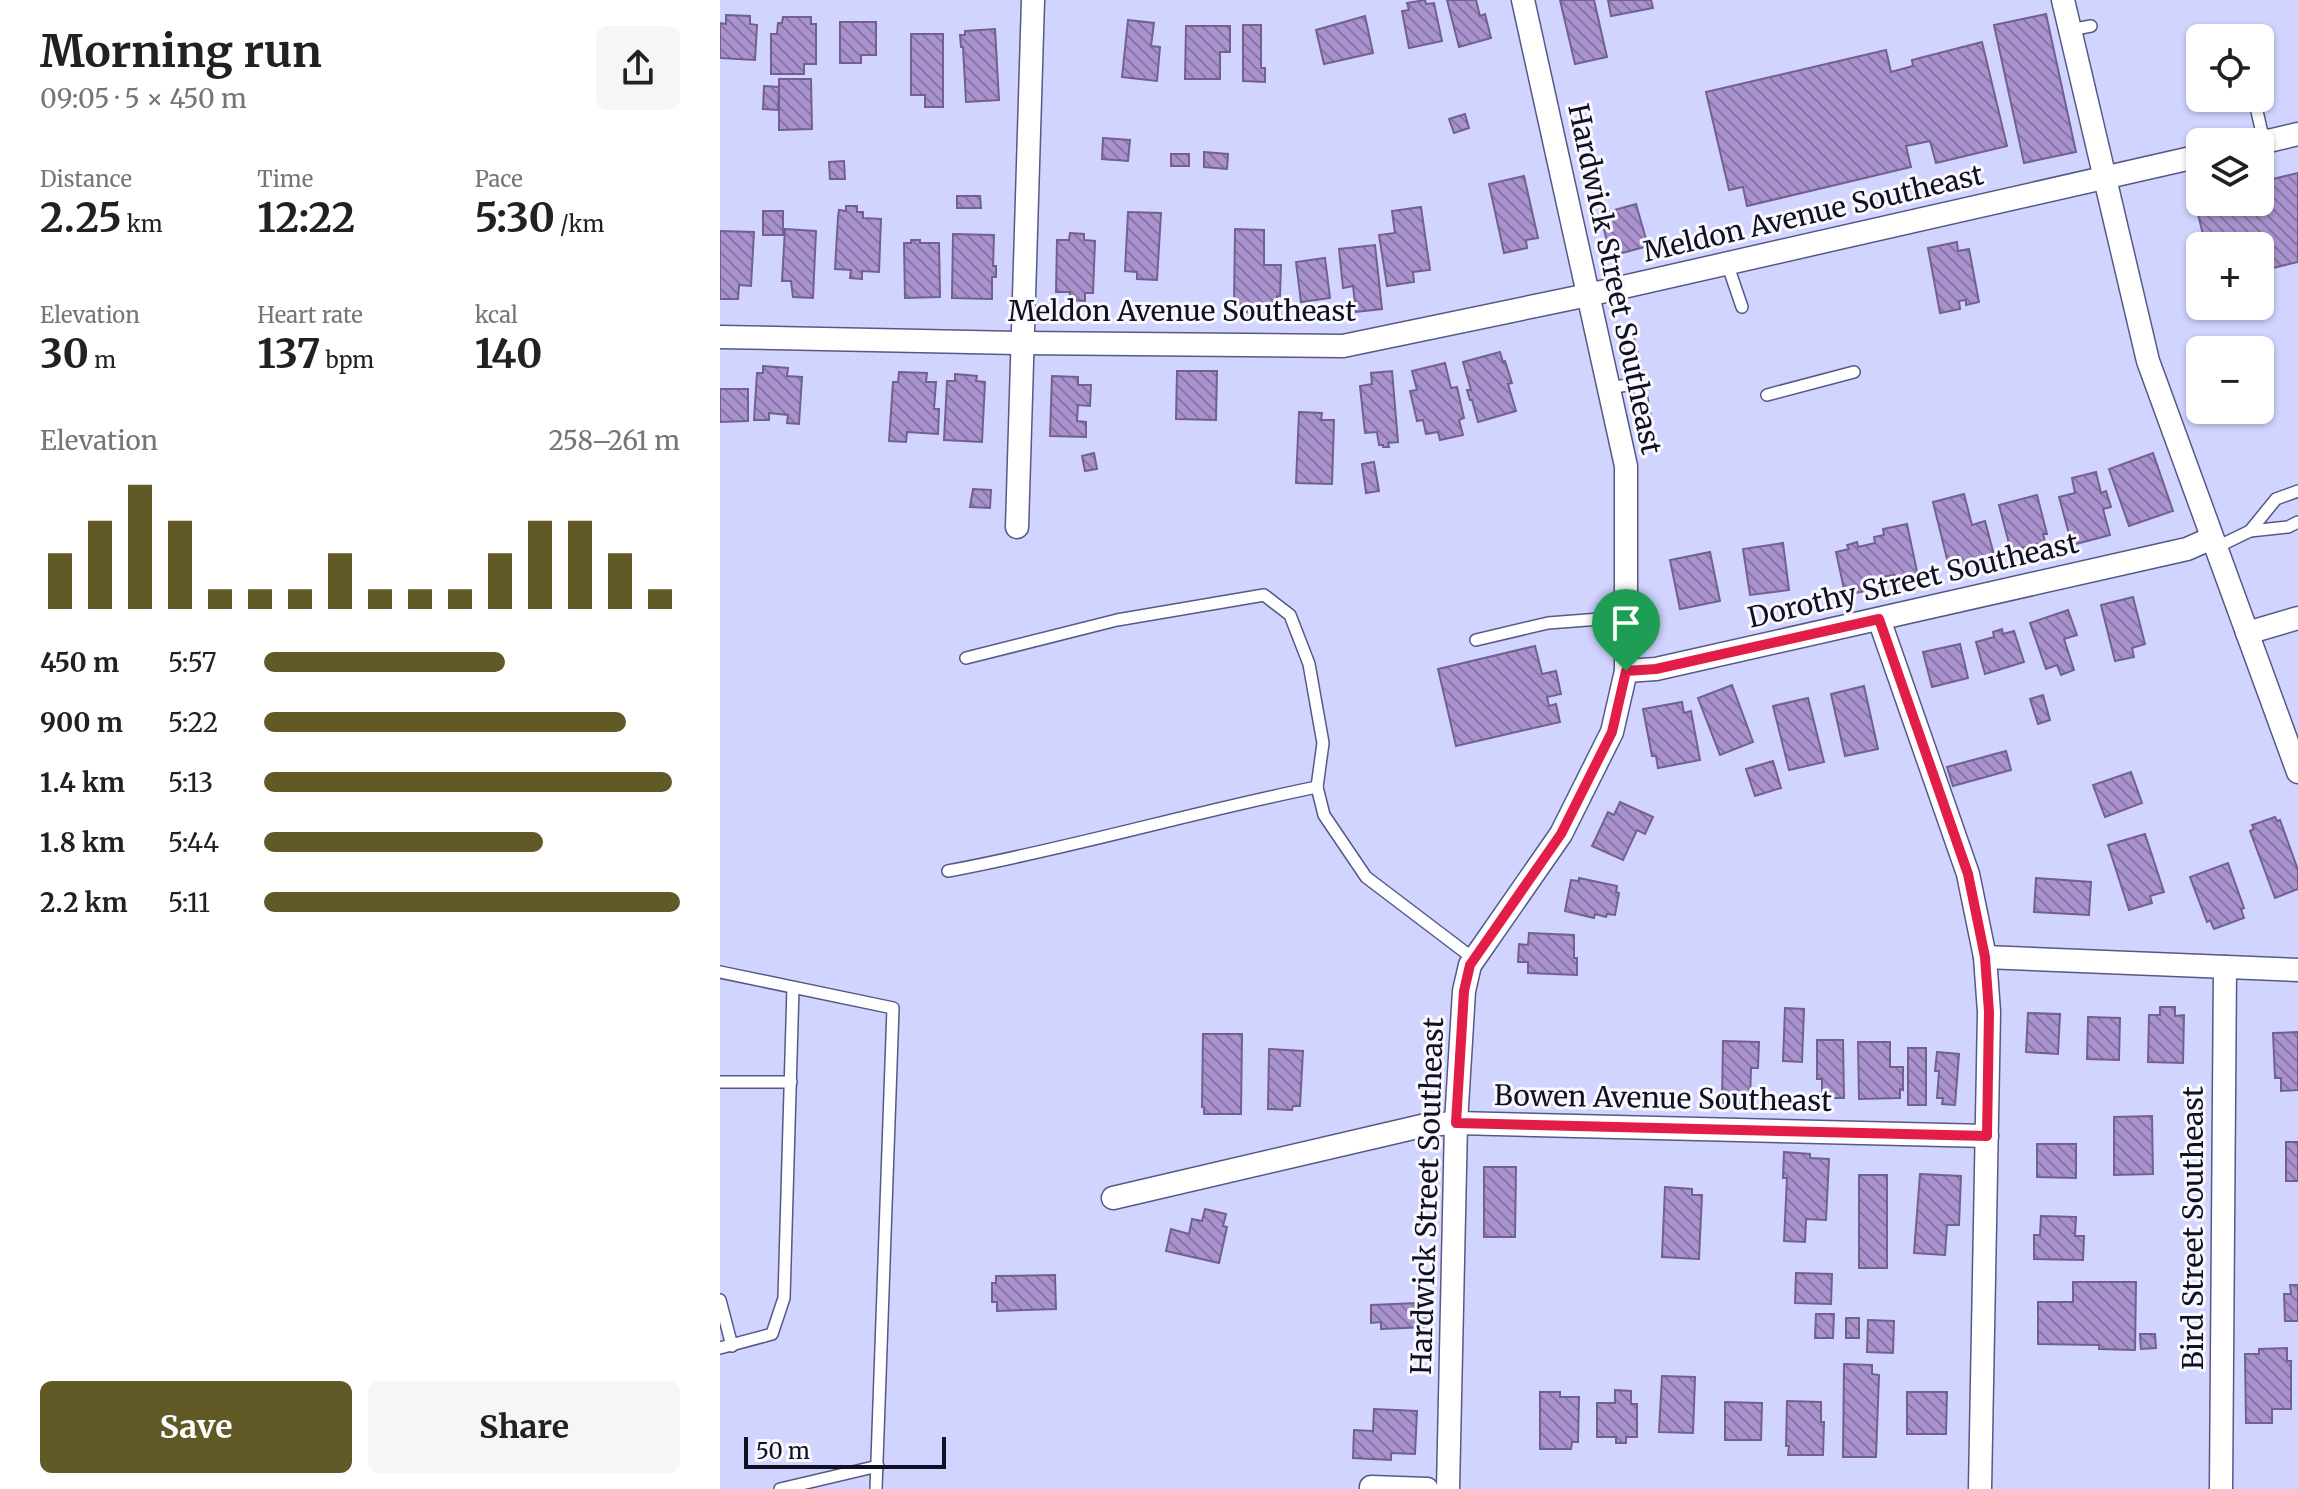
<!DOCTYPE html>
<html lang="en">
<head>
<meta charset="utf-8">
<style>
  body { margin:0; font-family:Merriweather,serif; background:#f6f6f6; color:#202124; height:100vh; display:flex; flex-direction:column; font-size:30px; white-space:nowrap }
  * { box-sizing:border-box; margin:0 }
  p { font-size:26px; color:#757577 }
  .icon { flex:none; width:44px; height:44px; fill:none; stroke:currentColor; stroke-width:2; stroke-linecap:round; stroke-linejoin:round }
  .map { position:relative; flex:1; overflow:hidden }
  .sheet { display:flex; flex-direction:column; background:#fff; width:720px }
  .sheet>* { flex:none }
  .tools { position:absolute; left:1466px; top:24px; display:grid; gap:16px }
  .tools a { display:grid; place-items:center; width:88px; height:88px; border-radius:12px; background:#fff; box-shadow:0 2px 6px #0004; font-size:40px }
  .scale { position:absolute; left:24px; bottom:20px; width:202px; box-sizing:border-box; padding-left:8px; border:4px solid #101022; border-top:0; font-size:22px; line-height:28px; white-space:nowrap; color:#101022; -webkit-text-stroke:6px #f8f8fe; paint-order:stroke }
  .pin { position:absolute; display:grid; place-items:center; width:68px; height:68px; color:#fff; margin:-82px -34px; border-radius:50% 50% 50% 0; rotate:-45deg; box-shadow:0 0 8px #0007 }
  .pin .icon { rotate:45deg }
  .round { display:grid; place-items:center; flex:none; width:84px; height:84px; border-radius:12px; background:#f6f6f6 }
  .head { display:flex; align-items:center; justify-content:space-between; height:136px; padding:0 40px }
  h1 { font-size:44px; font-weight:700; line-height:60px }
  .stats { display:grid; grid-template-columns:repeat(3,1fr); gap:12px; height:136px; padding:8px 40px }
  .stats div { display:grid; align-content:center }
  .stats b { font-size:40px; font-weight:700 }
  .stats small { font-size:22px; font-weight:400 }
  .stats p { font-size:22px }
  .chart { height:224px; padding:16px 40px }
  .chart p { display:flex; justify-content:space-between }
  .chart svg { width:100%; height:144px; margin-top:8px; stroke:#615a26; stroke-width:6 }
  .action { display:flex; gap:16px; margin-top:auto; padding:16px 40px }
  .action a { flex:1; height:92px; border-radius:12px; background:#615a26; color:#fff; font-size:32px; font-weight:700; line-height:92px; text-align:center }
  .action a+a { background:#f6f6f6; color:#202124 }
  ul { padding:0 40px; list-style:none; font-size:26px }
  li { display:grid; grid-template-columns:128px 96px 1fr; align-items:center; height:60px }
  li i { height:20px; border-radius:10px; background:#615a26 }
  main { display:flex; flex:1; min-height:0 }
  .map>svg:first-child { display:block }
  .building { fill:url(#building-back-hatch); stroke:#72608e; stroke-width:2 }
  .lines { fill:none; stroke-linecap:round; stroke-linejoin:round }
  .lane-casing { stroke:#565886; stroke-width:14 }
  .street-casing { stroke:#565886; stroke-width:25 }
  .lane { stroke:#fff; stroke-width:11 }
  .street { stroke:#fff; stroke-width:22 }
  .route-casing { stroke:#fff; stroke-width:16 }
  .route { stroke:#e11d48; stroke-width:10 }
  .labels { text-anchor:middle; stroke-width:6; stroke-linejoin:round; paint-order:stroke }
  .street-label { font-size:28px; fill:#101022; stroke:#f8f8fe }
</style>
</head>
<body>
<main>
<section class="sheet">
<div class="head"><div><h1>Morning run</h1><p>09:05 · 5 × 450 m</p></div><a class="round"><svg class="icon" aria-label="share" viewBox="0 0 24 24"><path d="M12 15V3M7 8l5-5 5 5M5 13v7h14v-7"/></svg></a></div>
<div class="stats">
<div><p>Distance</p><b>2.25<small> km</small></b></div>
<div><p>Time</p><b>12:22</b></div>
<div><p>Pace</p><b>5:30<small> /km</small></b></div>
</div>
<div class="stats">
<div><p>Elevation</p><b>30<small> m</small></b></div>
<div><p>Heart rate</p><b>137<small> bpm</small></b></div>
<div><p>kcal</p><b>140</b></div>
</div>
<div class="chart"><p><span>Elevation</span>258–261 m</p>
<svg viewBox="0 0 160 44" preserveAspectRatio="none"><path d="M5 44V27M15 44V17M25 44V6M35 44V17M45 44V38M55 44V38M65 44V38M75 44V27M85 44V38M95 44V38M105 44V38M115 44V27M125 44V17M135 44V17M145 44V27M155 44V38"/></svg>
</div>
<ul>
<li><b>450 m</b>5:57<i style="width:58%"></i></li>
<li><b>900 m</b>5:22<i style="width:87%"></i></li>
<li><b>1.4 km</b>5:13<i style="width:98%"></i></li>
<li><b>1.8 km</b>5:44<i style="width:67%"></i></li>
<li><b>2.2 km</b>5:11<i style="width:100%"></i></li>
</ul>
<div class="action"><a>Save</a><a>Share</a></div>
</section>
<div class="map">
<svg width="1578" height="1489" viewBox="0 0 1578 1489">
  <defs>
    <pattern id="building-back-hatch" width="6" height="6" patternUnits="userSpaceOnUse" patternTransform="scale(2)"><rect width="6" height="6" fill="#a992ce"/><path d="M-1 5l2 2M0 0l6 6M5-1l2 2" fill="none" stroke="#8876a7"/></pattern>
  </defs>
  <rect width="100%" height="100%" fill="#d1d4ff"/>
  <!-- building -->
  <g class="building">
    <polygon points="705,0 706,4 714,3 722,41 689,48 682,11 689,10 687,3"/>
    <polygon points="727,0 756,0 760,16 765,14 771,38 739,47"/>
    <polygon points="840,0 874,0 887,57 855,64"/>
    <polygon points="888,0 931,0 933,8 891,16"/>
    <polygon points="1326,14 1356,152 1304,163 1274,25"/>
    <polygon points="6,15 30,16 30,24 37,25 35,60 0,58 0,23 6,24"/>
    <polygon points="645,16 653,53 604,64 596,30"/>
    <polygon points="63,17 91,17 91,24 96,24 96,64 84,64 84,74 51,74 51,34 57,34 58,23 62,23"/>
    <polygon points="408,20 434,23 431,46 440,47 437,81 402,77"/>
    <polygon points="120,22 156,22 156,55 141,55 141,63 120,63"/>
    <polygon points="523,25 541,25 541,68 545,68 545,82 523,81"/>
    <polygon points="466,26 510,26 510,52 500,52 500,79 465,79"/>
    <polygon points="275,29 279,100 246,102 243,47 241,47 240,35 245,35 245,31"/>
    <polygon points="191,34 223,34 223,107 205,107 205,95 191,95"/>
    <polygon points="1262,42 1287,146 1216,163 1210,141 1186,146 1191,167 1027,206 1023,187 1009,190 986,92 1166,50 1171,72 1193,66 1192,60"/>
    <polygon points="59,79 91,79 92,129 59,130"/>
    <polygon points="44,86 59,87 58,110 43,109"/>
    <polygon points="745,114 749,128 734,133 729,119"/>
    <polygon points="383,138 410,140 408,161 382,159"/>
    <polygon points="484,152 508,154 507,169 484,167"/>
    <rect x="451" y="154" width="18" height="12"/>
    <polygon points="124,161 125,179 110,179 109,162"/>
    <polygon points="1578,173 1578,262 1540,271 1540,246 1486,246 1472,191 1480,189 1480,202 1540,202 1542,197 1540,182"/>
    <polygon points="804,176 818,238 806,240 807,248 784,253 769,184"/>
    <polygon points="237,196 260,196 261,208 237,208"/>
    <polygon points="916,204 928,246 902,253 898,242 888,245 880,214"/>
    <polygon points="126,206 137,206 137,212 143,212 143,218 161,219 159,272 142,271 142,279 130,278 131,270 115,269 118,217 119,210 126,211"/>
    <polygon points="701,207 710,270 693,272 694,282 667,286 659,235 675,233 672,211"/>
    <rect x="43" y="211" width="20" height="24"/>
    <polygon points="408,212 441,213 437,280 417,279 417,272 405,271"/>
    <polygon points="65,229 96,231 93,298 73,297 71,281 62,281"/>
    <polygon points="515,229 544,230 544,265 561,265 560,296 557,296 557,313 518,312 518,305 514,305"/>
    <polygon points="0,231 34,232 31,286 19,285 18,299 0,299"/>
    <polygon points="350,233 364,234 364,240 375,241 373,293 365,293 365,301 349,300 350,292 336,292 337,240 349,240"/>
    <polygon points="233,234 274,235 273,266 276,266 276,277 272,277 272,299 232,298"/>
    <polygon points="191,240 200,240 200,243 219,243 220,297 185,298 184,243 191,243"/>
    <polygon points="1237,242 1238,251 1249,249 1259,302 1246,305 1246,300 1239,301 1240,309 1220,313 1208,248"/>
    <polygon points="655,245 662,309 636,312 633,286 623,288 619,249"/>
    <polygon points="605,258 610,298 581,302 576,262"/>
    <polygon points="780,352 783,362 785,361 792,383 788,384 796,411 758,422 752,400 750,400 747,390 751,390 743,362"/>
    <polygon points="725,363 731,388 737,387 744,418 739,420 743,435 720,440 718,432 706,434 703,420 697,421 690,391 697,390 692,371"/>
    <polygon points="43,366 68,368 67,376 82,377 79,424 67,423 68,415 49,413 49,420 34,420 37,373 43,373"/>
    <polygon points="457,371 497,371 496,420 456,419"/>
    <polygon points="672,371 678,442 668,443 669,447 663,447 663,445 659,445 657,432 645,433 640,386 652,384 651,373"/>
    <polygon points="179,372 207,373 206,382 216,382 214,409 219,409 218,434 187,432 186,442 169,441 173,382 178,382"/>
    <polygon points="235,374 257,376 256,381 265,382 262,442 224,440 227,381 235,381"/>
    <polygon points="332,376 358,377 358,385 371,385 370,406 358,405 357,421 366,422 366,437 330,436"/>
    <polygon points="0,389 28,389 28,421 0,422"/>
    <polygon points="579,412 602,413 601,420 614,420 612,484 576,483"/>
    <polygon points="374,453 377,469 365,471 362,456"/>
    <polygon points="1433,453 1453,511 1409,526 1389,469"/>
    <polygon points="654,462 659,491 646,493 642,464"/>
    <polygon points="1376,472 1381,493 1386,491 1391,507 1383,509 1390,535 1352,545 1339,497 1355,493 1352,478"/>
    <polygon points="253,489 271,490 270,508 250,507"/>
    <polygon points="1244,494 1252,525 1265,521 1274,555 1229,567 1213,502"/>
    <polygon points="1317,495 1327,534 1323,534 1325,542 1291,551 1279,505"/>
    <polygon points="1187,524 1199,581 1176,586 1174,575 1160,577 1161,580 1156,581 1157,589 1129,594 1128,588 1124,589 1116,552 1129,549 1127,545 1137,542 1138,547 1155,543 1154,537 1164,535 1163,529"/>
    <polygon points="1063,543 1069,590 1030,595 1023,549"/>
    <polygon points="990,552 1000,601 960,609 950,560"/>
    <polygon points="1413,597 1425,644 1412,648 1414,657 1395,661 1381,605"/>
    <polygon points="1348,610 1357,635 1344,639 1354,670 1341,675 1337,665 1326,669 1310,623"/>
    <polygon points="1282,629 1283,634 1294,631 1304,662 1265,674 1256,642 1274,637 1273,632"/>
    <polygon points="1240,644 1248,678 1212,687 1203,652"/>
    <polygon points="815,646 822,674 836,671 841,694 827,697 829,706 836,704 840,722 736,746 718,669"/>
    <polygon points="1012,685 1033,742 1000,755 978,698"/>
    <polygon points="1144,686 1158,749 1125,756 1111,694"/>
    <polygon points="1323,695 1330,720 1318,724 1310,699"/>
    <polygon points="1088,698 1104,762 1069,770 1053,706"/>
    <polygon points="962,702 964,713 971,711 980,760 938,768 936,756 932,756 923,709"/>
    <polygon points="1286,751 1291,770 1233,786 1227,767"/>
    <polygon points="1053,761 1061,788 1035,796 1026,769"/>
    <polygon points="1411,772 1422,803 1385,817 1373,785"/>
    <polygon points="900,802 933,817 925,834 917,830 903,860 872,846 888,812 894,815"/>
    <polygon points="1555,817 1557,821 1560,820 1578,870 1578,889 1555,898 1530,831 1534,829 1532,825"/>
    <polygon points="1425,834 1444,892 1430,896 1432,903 1409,910 1388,845"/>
    <polygon points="1508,863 1524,908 1521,909 1524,918 1494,929 1490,920 1487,922 1470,877"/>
    <polygon points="859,878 897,886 896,892 899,893 895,915 887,914 886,917 875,914 874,918 845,911 851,880 859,881"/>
    <polygon points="1316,878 1371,882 1369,915 1314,912"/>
    <polygon points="809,933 854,935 854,958 857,958 857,975 808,973 808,962 798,962 799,944 808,945"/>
    <polygon points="1440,1007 1455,1007 1455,1016 1464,1015 1463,1063 1428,1062 1429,1015 1440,1015"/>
    <polygon points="1065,1008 1084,1009 1082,1062 1063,1061"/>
    <polygon points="1308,1013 1340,1014 1338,1054 1306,1052"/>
    <polygon points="1368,1017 1400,1018 1399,1060 1367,1059"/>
    <polygon points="1578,1032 1578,1090 1561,1091 1561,1078 1555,1078 1553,1033"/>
    <polygon points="483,1034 522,1034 521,1114 484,1114 484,1107 482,1107"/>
    <polygon points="1097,1040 1123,1040 1124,1098 1102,1098 1102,1079 1097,1079"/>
    <polygon points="1003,1041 1039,1042 1038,1068 1031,1068 1030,1103 1002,1103"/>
    <polygon points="1138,1042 1170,1042 1170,1067 1183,1067 1183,1090 1180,1089 1180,1098 1139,1099"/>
    <rect x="1188" y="1048" width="18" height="57"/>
    <polygon points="549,1049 583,1051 580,1106 573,1106 572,1110 548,1109"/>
    <polygon points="1217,1052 1239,1054 1235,1105 1222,1104 1223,1098 1217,1098 1219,1071 1215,1071"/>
    <polygon points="1432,1116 1433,1174 1394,1175 1394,1117"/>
    <rect x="1566" y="1142" width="12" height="39"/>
    <polygon points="1317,1144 1356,1144 1356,1178 1317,1177"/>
    <polygon points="1064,1152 1090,1154 1090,1158 1109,1159 1106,1220 1086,1219 1085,1242 1064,1241 1067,1178 1063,1178"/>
    <polygon points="764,1167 796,1167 795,1237 764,1237"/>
    <polygon points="1200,1174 1241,1176 1239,1225 1227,1225 1225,1255 1194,1253"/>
    <rect x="1139" y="1175" width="28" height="93"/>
    <polygon points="945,1187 972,1189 972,1195 982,1195 979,1259 942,1257"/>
    <polygon points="485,1209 506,1214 503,1226 507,1227 499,1263 446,1251 451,1229 469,1234 472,1219 482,1221"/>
    <polygon points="1321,1216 1356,1217 1355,1236 1364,1236 1363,1260 1314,1259 1314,1235 1320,1235"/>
    <polygon points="1076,1273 1112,1274 1111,1304 1075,1303"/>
    <polygon points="335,1275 336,1309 277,1311 277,1302 272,1302 272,1283 276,1283 276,1276"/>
    <polygon points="1353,1282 1416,1282 1415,1350 1379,1349 1379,1345 1318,1344 1318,1302 1353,1302"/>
    <polygon points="1570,1285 1578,1285 1578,1321 1565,1321 1564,1294 1571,1294"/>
    <polygon points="698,1303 699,1306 705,1306 706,1327 661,1329 661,1322 651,1323 651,1305"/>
    <polygon points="1096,1314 1114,1314 1113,1338 1095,1338"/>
    <rect x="1126" y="1318" width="13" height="20"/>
    <polygon points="1148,1320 1174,1321 1173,1353 1147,1352"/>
    <polygon points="1420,1334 1435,1334 1436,1348 1421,1349"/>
    <polygon points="1567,1348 1567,1361 1571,1361 1571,1409 1552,1409 1552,1423 1526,1423 1525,1354 1539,1354 1539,1349"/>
    <polygon points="1124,1364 1152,1365 1152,1374 1159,1375 1156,1457 1123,1457"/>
    <polygon points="942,1376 975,1377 973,1433 939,1432"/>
    <polygon points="895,1390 911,1391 911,1404 917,1404 917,1437 906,1437 906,1443 896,1443 896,1437 877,1437 877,1403 895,1403"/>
    <polygon points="820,1392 840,1392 840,1397 859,1397 858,1442 852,1442 851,1449 820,1449"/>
    <polygon points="1187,1392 1227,1392 1226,1434 1187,1434"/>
    <polygon points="1067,1401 1101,1402 1101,1422 1104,1422 1103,1455 1068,1455 1069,1446 1066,1446"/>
    <polygon points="1005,1402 1042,1403 1041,1440 1005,1440"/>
    <polygon points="654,1409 697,1411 695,1454 671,1453 671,1460 633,1458 634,1430 653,1431"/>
  </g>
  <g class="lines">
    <defs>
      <g id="lane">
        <polyline points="1350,30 1371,26"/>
        <polyline points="1534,98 1544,142"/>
        <polyline points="1007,263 1022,307"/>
        <polyline points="919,383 926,424"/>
        <polyline points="889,388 919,383 909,342"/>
        <polyline points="1047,395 1134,372"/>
        <polyline points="1530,531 1556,499 1578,491"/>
        <polyline points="1495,548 1530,531 1568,527 1578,522"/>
        <polyline points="756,640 828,623 906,617"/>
        <polyline points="246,658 397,620 544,595 570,615 589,664 603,743 597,787 604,815 646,877 754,959"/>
        <path d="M228,871C352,848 473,812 597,787"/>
        <polyline points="0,972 173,1008 156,1489"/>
        <polyline points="0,1082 71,1082"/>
        <polyline points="0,1300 12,1346"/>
        <polyline points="0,1348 52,1334 64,1298 73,988"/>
        <polyline points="60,1489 158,1466"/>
      </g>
      <g id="street">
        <polyline points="1343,0 1428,361 1578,772"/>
        <polyline points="1540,143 1578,134"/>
        <polyline points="0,337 303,343 623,346 868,295 1480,156"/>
        <polyline points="297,527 313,0"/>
        <polyline points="1159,619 1248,874 1265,957 1269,1012 1260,1489"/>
        <polyline points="1527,633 1578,618"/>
        <polyline points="906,671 936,669 1467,549 1492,538"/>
        <polyline points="1265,957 1578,970"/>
        <polyline points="393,1198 706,1125 736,1123 1267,1136"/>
        <polyline points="651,1487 707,1489"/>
        <polyline points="728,1489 736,1123 744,991 750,965 841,834 892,732 906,671 906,466 803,0"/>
        <polyline points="1501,1489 1505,967"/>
      </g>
    </defs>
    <!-- lane casing -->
    <use href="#lane" class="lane-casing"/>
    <!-- street casing -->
    <use href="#street" class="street-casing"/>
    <!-- lane -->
    <use href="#lane" class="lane"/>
    <!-- street -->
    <use href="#street" class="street"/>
  </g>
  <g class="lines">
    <defs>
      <polygon id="route" points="1159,619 1248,874 1265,957 1269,1012 1267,1136 736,1123 744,991 750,965 841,834 892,732 906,671 936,669"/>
    </defs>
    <!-- route casing -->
    <use href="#route" class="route-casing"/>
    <!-- route -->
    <use href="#route" class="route"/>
  </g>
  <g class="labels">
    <!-- street labels -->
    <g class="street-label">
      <text transform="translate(1093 213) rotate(-13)" y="10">Meldon Avenue Southeast</text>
      <text transform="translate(895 279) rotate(78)" y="10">Hardwick Street Southeast</text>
      <text x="462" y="321">Meldon Avenue Southeast</text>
      <text transform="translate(1193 580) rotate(-13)" y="10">Dorothy Street Southeast</text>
      <text transform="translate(943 1098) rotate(1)" y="10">Bowen Avenue Southeast</text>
      <text transform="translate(707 1196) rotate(-88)" y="10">Hardwick Street Southeast</text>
      <text transform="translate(1473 1228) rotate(-90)" y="10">Bird Street Southeast</text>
    </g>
  </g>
</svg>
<div class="tools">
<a><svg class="icon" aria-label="locate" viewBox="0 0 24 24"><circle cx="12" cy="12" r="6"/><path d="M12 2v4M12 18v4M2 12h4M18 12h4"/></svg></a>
<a><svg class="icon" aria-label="layers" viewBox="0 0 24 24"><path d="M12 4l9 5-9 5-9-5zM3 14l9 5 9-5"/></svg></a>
<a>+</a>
<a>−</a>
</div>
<div class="scale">50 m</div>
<div class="pin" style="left:906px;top:671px;background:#1e9e55"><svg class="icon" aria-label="arrive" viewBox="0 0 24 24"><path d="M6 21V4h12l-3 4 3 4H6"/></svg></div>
</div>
</main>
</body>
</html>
